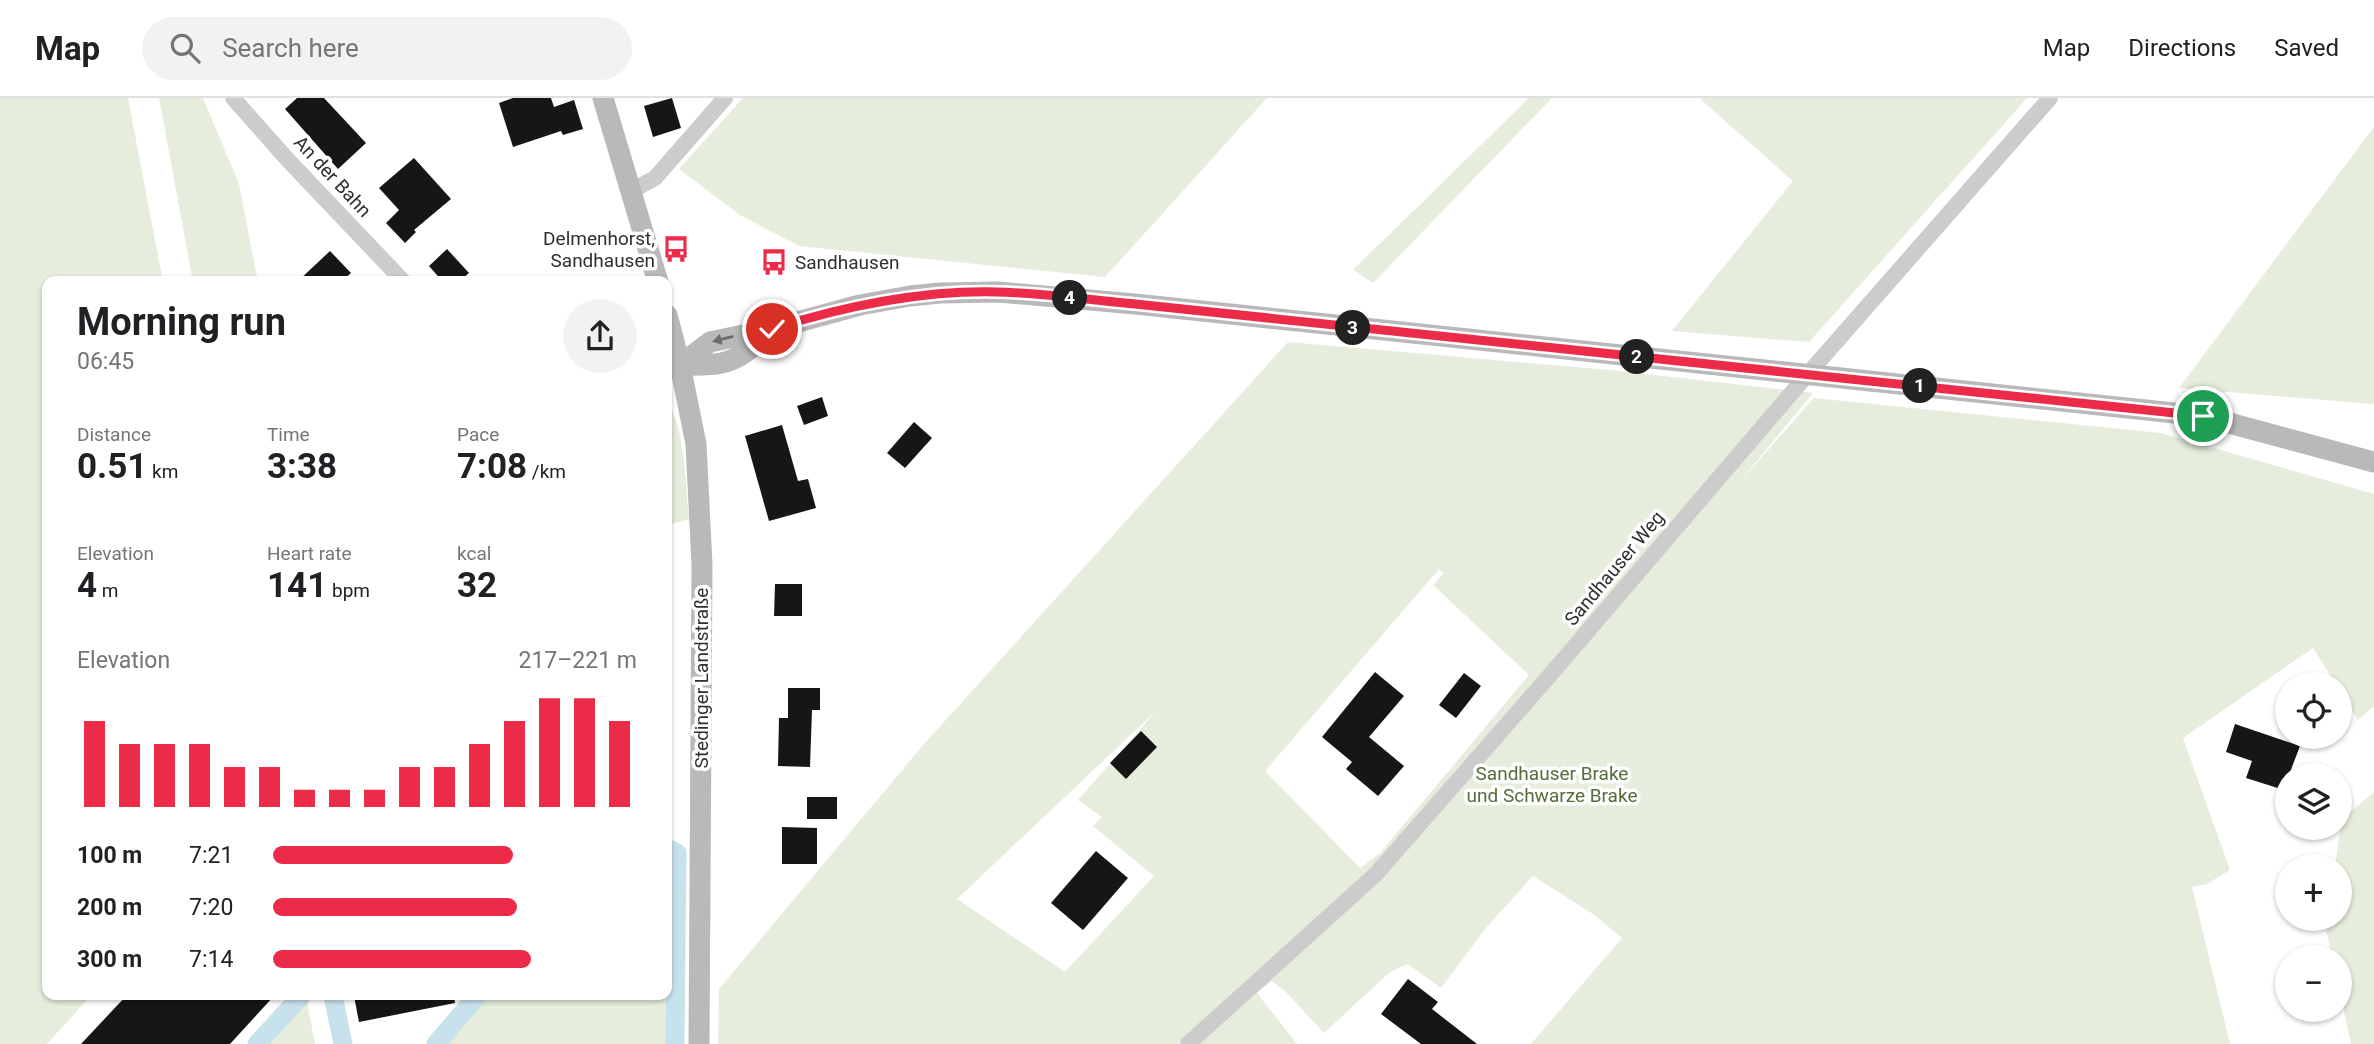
<!DOCTYPE html>
<html lang="en">
<head>
<meta charset="utf-8">
<style>
  body { margin:0; font-family:Roboto,sans-serif; background:#f2f2f2; color:#202124; height:100vh; display:flex; flex-direction:column; font-size:26px; white-space:nowrap }
  * { box-sizing:border-box; margin:0 }
  p { font-size:23px; color:#757577 }
  .icon { flex:none; width:38px; height:38px; fill:none; stroke:currentColor; stroke-width:2; stroke-linecap:round; stroke-linejoin:round }
  .map { position:relative; flex:1; overflow:hidden }
  .sheet { position:absolute; left:42px; top:178px; width:630px; height:724px; display:flex; flex-direction:column; background:#fff; border-radius:14px; box-shadow:0 2px 5px #0004 }
  .sheet>* { flex:none }
  .controls { position:absolute; left:2275px; top:574px; display:grid; gap:14px }
  .controls a { display:grid; place-items:center; width:77px; height:77px; border-radius:50%; background:#fff; box-shadow:0 2px 5px #0004; font-size:35px }
  .pin { position:absolute; display:grid; place-items:center; width:60px; height:60px; color:#fff; margin:-30px; border:4px solid #fff; border-radius:50%; box-shadow:0 2px 7px #0007 }
  .km { position:absolute; width:35px; height:35px; margin:-18px; border-radius:50%; background:#222; color:#fff; font-size:19px; line-height:35px; text-align:center }
  .round { display:grid; place-items:center; flex:none; width:74px; height:74px; border-radius:37px; background:#f2f2f2 }
  .head { display:flex; align-items:center; justify-content:space-between; height:119px; padding:0 35px }
  h1 { font-size:38px; font-weight:700; line-height:52px }
  .metrics { display:grid; grid-template-columns:repeat(3,1fr); gap:10px; height:119px; padding:7px 35px }
  .metrics div { display:grid; align-content:center }
  .metrics b { font-size:35px; font-weight:700 }
  .metrics small { font-size:19px; font-weight:400 }
  .metrics p { font-size:19px }
  .chart { height:196px; padding:14px 35px }
  .chart p { display:flex; justify-content:space-between }
  .chart svg { width:100%; height:126px; margin-top:7px; stroke:#ec2b49; stroke-width:6 }
  ul { padding:0 35px; list-style:none; font-size:23px }
  li { display:grid; grid-template-columns:112px 84px 1fr; align-items:center; height:52px }
  li i { height:18px; border-radius:9px; background:#ec2b49 }
  header { display:flex; align-items:center; gap:42px; box-sizing:border-box; height:98px; padding:0 35px; background:#fff; border-bottom:2px solid #e0e0e0 }
  header strong { font-size:33px }
  nav { display:flex; gap:38px; margin-inline-start:auto; font-size:24px }
  .search { width:490px; height:63px; background:#f2f2f2; display:flex; align-items:center; gap:18px; box-sizing:border-box; padding:0 24px; border-radius:38px; color:#757577; font-size:26px }
  .map>svg:first-child { display:block }
  .green { fill:#e6eddc; fill-rule:evenodd }
  .lines { fill:none; stroke-linecap:round; stroke-linejoin:round }
  .canal { stroke:#c8e2ed; stroke-width:19 }
  .building { fill:#161616 }
  .minor { stroke:#ccc; stroke-width:16 }
  .secondary { stroke:#b9b9b9; stroke-width:21 }
  .oneway { fill:#6d6d6d }
  .route-casing { stroke:#fff; stroke-width:14 }
  .route { stroke:#ec2b49; stroke-width:9 }
  .labels { text-anchor:middle; stroke-width:7; stroke-linejoin:round; paint-order:stroke }
  .street-label { font-size:19px; fill:#2f2f2f; stroke:#fff }
  .poi-label { font-size:19px; fill:#2f2f2f; stroke:#fff; text-anchor:end }
  .park-label { font-size:19px; fill:#566d3a; stroke:#fff }
</style>
</head>
<body>
<header>
<strong>Map</strong>
<div class="search"><svg class="icon" aria-label="search" viewBox="0 0 24 24"><circle cx="10" cy="10" r="6"/><path d="M15 15l6 6"/></svg>Search here</div>
<nav><a>Map</a><a>Directions</a><a>Saved</a></nav>
</header>
<div class="map">
<svg width="2374" height="946" viewBox="0 0 2374 946">
  <rect width="100%" height="100%" fill="#fff"/>
  <!-- green -->
  <g class="green">
    <polygon points="0,0 128,0 163,184 47,184 47,898 90,898 47,946 0,946"/>
    <polygon points="159,0 203,0 239,86 258,184 193,184"/>
    <polygon points="743,0 1267,0 1105,179 799,148 740,117 679,71"/>
    <polygon points="1529,0 1552,0 1373,185 1353,172"/>
    <polygon points="1699,0 2027,0 1809,244 1672,233 1793,83"/>
    <polygon points="2374,29 2374,306 2179,290"/>
    <path d="M1288,244L1611,272L1813,295L1737,387L1814,300L2161,335L2374,396V608L2358,622L2340,592V586H2336L2313,550L2183,640L2230,772L2207,786L2192,789L2230,946H1531L1622,840L1593,816L1533,778L1485,831L1441,890L1408,866L1390,874L1324,935L1285,893L1272,883L1257,895L1297,946H718L719,891L924,646ZM1439,471L1444,475L1433,487L1529,577L1380,755L1360,770L1265,673ZM1157,612L1078,702L1102,719L1093,728L1154,778L1065,874L957,801Z"/>
    <path d="M667,306C685,324 686,395 689,421L667,427Z"/>
    <polygon points="2374,694 2374,946 2351,946 2340,894 2340,859 2332,859 2326,830 2327,821 2340,821 2340,768 2335,768 2342,721"/>
    <polygon points="667,757 681,765 681,946 444,946 485,898 667,898"/>
    <polygon points="294,898 306,898 315,946 248,946"/>
  </g>
  <g class="lines">
    <!-- canal -->
    <g class="canal">
      <polyline points="667,750 677,755 675,946"/>
      <polyline points="333,898 343,946"/>
      <polyline points="257,946 301,898"/>
      <polyline points="436,946 477,898"/>
    </g>
  </g>
  <!-- building -->
  <g class="building">
    <polygon points="297,0 324,0 366,45 338,71 285,11"/>
    <polygon points="513,0 551,0 554,9 574,2 583,31 563,37 561,33 513,49 499,5"/>
    <polygon points="672,0 681,30 653,39 644,8"/>
    <polygon points="414,60 451,101 414,132 416,134 405,145 386,125 399,112 379,90"/>
    <polygon points="447,151 469,175 459,184 443,184 429,168"/>
    <polygon points="330,153 351,175 341,184 297,184"/>
    <polygon points="822,299 828,318 804,327 797,308"/>
    <polygon points="914,324 932,340 905,370 887,355"/>
    <polygon points="782,327 798,383 808,381 816,410 769,423 745,338"/>
    <polygon points="775,486 802,486 802,518 774,518"/>
    <polygon points="1375,574 1404,598 1369,639 1404,668 1378,698 1346,671 1352,664 1322,639"/>
    <polygon points="1464,575 1481,588 1456,620 1439,607"/>
    <polygon points="788,590 820,590 820,612 812,612 810,669 778,668 779,620 788,620"/>
    <polygon points="2235,626 2300,648 2289,677 2287,677 2284,692 2246,680 2252,663 2226,654"/>
    <polygon points="1141,633 1157,649 1126,681 1110,665"/>
    <rect x="807" y="699" width="30" height="22"/>
    <polygon points="782,729 817,730 817,766 782,766"/>
    <polygon points="1096,753 1128,780 1083,832 1051,805"/>
    <polygon points="1408,881 1438,904 1432,911 1477,946 1421,946 1381,916"/>
    <polygon points="126,898 274,898 230,946 81,946"/>
    <polygon points="354,898 454,898 455,905 359,924"/>
  </g>
  <g class="lines">
    <!-- minor -->
    <g class="minor">
      <polyline points="233,0 287,61 404,184"/>
      <polyline points="631,93 655,80 725,0"/>
      <polyline points="1188,946 1376,776 1551,576 1807,277 2050,0"/>
    </g>
    <!-- secondary -->
    <g class="secondary">
      <polyline points="603,0 658,184"/>
      <polyline points="667,217 680,267 696,346 702,467 699,946"/>
      <polyline points="680,267 710,244 772,231 860,207 910,198 940,195 998,194 1135,206 2203,318 2374,364"/>
      <path d="M680,267C729,268 737,265 772,231"/>
    </g>
  </g>
  <!-- one-way arrows -->
  <defs><path id="oneway-solid" d="M-6-.8H1V-3.2L6.5 0L1 3.2V.8H-6Z" transform="scale(1.75)"/></defs>
  <use class="oneway" href="#oneway-solid" transform="translate(723 241) rotate(166)"/>
  <g class="lines">
    <defs>
      <path id="route" d="M772,231C845,208 920,192 997,194C1043,195 1090,202 1135,206L2203,318"/>
    </defs>
    <!-- route casing -->
    <use href="#route" class="route-casing"/>
    <!-- route -->
    <use href="#route" class="route"/>
  </g>
  <!-- icons -->
  <defs>
    <symbol id="bus-bare" viewBox="-9 -9 18 18"><path d="M-5-6H5V4H4V6H2V4H-2V6H-4V4H-5ZM-3.5-4V0h7V-4ZM-3.5 1.2v1.5H-2V1.2ZM2 1.2v1.5H3.5V1.2Z" fill="#ec2b49" stroke="#fff" stroke-width="2.5" paint-order="stroke"/></symbol>
  </defs>
  <g fill-rule="evenodd">
    <use href="#bus-bare" x="657" y="132" width="38" height="38"/>
    <use href="#bus-bare" x="755" y="145" width="38" height="38"/>
  </g>
  <g class="labels">
    <!-- street labels -->
    <g class="street-label">
      <text transform="translate(333 78) rotate(47)" y="7">An der Bahn</text>
      <text transform="translate(1614 470) rotate(-50)" y="7">Sandhauser Weg</text>
      <text transform="translate(701 580) rotate(-90)" y="7">Stedinger Landstraße</text>
    </g>
    <!-- poi labels -->
    <g class="poi-label">
      <text x="655" y="147">Delmenhorst,<tspan x="655" dy="22">Sandhausen</tspan></text>
      <text x="795" y="171" text-anchor="start">Sandhausen</text>
    </g>
    <!-- park labels -->
    <g class="park-label">
      <text x="1552" y="682">Sandhauser Brake<tspan x="1552" dy="22">und Schwarze Brake</tspan></text>
    </g>
  </g>
</svg>
<div class="controls">
<a><svg class="icon" aria-label="locate" viewBox="0 0 24 24"><circle cx="12" cy="12" r="6"/><path d="M12 2v4M12 18v4M2 12h4M18 12h4"/></svg></a>
<a><svg class="icon" aria-label="layers" viewBox="0 0 24 24"><path d="M12 4l9 5-9 5-9-5zM3 14l9 5 9-5"/></svg></a>
<a>+</a>
<a>−</a>
</div>
<div class="pin" style="left:2203px;top:318px;background:#1e9e55"><svg class="icon" aria-label="arrive" viewBox="0 0 24 24"><path d="M6 21V4h12l-3 4 3 4H6"/></svg></div>
<div class="pin" style="left:772px;top:231px;background:#d93025"><svg class="icon" aria-label="check" viewBox="0 0 24 24"><path d="M5 12l5 5 9-10"/></svg></div>
<b class="km" style="left:1920px;top:288px">1</b>
<b class="km" style="left:1637px;top:259px">2</b>
<b class="km" style="left:1353px;top:230px">3</b>
<b class="km" style="left:1070px;top:200px">4</b>
<section class="sheet">
<div class="head"><div><h1>Morning run</h1><p>06:45</p></div><a class="round"><svg class="icon" aria-label="share" viewBox="0 0 24 24"><path d="M12 15V3M7 8l5-5 5 5M5 13v7h14v-7"/></svg></a></div>
<div class="metrics">
<div><p>Distance</p><b>0.51<small> km</small></b></div>
<div><p>Time</p><b>3:38</b></div>
<div><p>Pace</p><b>7:08<small> /km</small></b></div>
</div>
<div class="metrics">
<div><p>Elevation</p><b>4<small> m</small></b></div>
<div><p>Heart rate</p><b>141<small> bpm</small></b></div>
<div><p>kcal</p><b>32</b></div>
</div>
<div class="chart"><p><span>Elevation</span>217–221 m</p>
<svg viewBox="0 0 160 44" preserveAspectRatio="none"><path d="M5 44V14M15 44V22M25 44V22M35 44V22M45 44V30M55 44V30M65 44V38M75 44V38M85 44V38M95 44V30M105 44V30M115 44V22M125 44V14M135 44V6M145 44V6M155 44V14"/></svg>
</div>
<ul>
<li><b>100 m</b>7:21<i style="width:66%"></i></li>
<li><b>200 m</b>7:20<i style="width:67%"></i></li>
<li><b>300 m</b>7:14<i style="width:71%"></i></li>
</ul>
</section>
</div>
</body>
</html>
